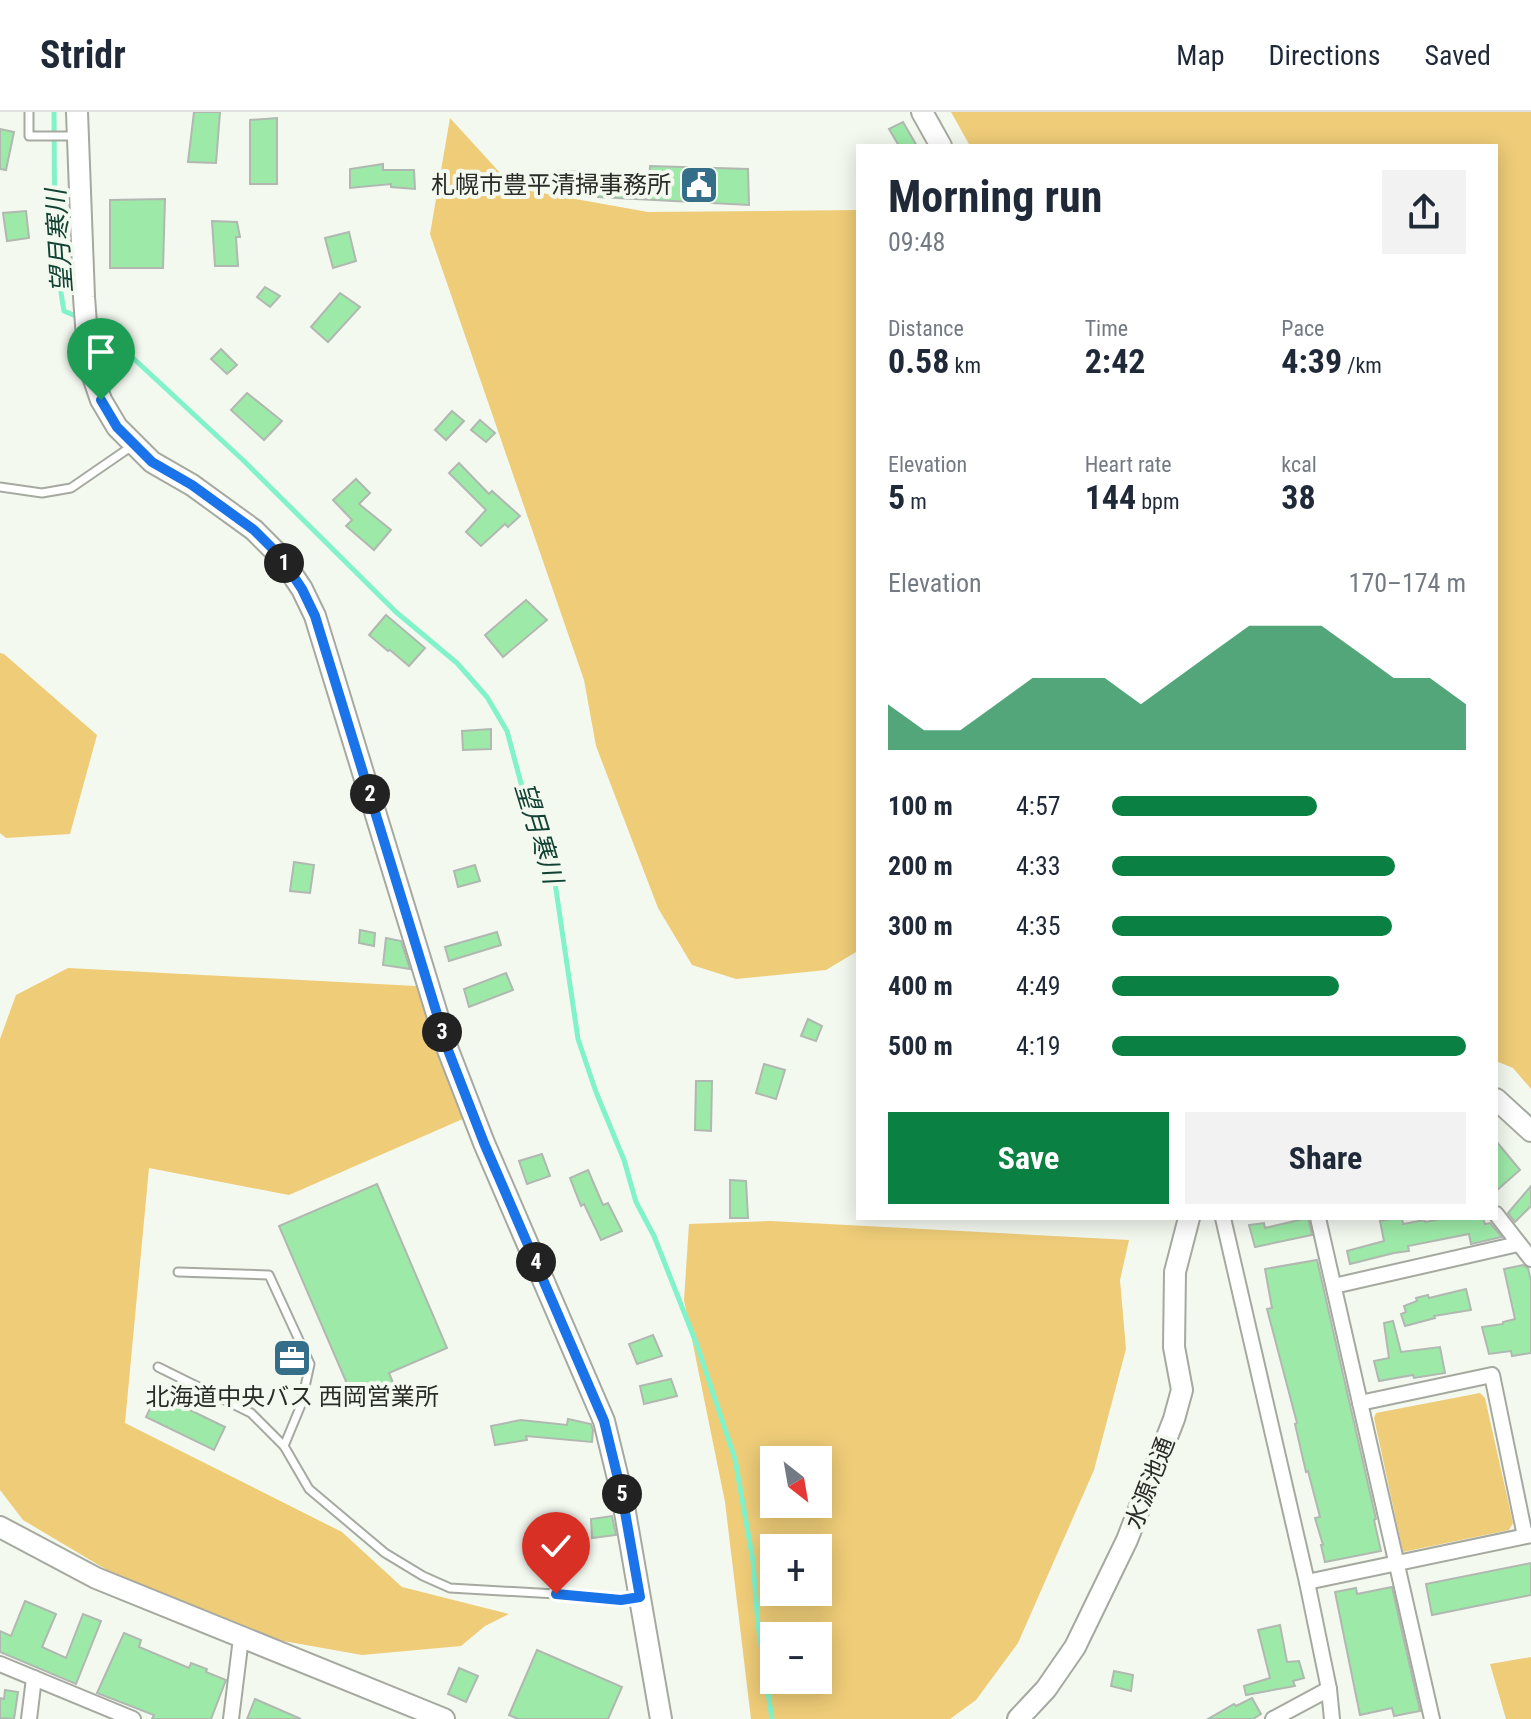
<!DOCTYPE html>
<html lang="en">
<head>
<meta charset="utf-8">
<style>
  body { margin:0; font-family:"Roboto Condensed","Noto Sans JP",sans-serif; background:#f2f2f3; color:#1f2937; height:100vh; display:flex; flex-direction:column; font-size:30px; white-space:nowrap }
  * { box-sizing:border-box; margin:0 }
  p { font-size:26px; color:#747a83 }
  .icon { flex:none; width:44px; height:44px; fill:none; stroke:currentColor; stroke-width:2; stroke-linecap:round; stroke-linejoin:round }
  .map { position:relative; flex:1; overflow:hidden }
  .details { position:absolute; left:856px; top:32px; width:642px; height:1076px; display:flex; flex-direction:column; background:#fff; border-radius:0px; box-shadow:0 4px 20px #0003 }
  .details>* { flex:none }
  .needle { width:52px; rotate:149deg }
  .tools { position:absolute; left:760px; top:1334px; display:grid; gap:16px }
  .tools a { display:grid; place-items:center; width:72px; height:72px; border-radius:0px; background:#fff; box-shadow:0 4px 20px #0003; font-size:40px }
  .pin { position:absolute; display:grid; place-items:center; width:68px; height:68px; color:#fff; margin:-82px -34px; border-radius:50% 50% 50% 0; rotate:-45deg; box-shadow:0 0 8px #0007 }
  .pin .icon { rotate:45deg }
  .km { position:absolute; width:40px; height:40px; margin:-20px; border-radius:50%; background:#222; color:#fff; font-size:22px; line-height:40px; text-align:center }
  .round { display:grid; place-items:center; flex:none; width:84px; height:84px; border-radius:0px; background:#f2f2f3 }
  .overview { display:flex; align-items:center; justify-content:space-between; height:136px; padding:0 32px }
  h1 { font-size:44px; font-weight:700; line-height:60px }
  .metrics { display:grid; grid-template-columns:repeat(3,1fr); gap:12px; height:136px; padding:8px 32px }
  .metrics div { display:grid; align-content:center }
  .metrics b { font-size:34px; font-weight:700 }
  .metrics small { font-size:22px; font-weight:400 }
  .metrics p { font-size:22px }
  .chart { height:224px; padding:16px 32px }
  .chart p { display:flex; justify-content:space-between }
  .chart svg { width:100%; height:144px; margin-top:8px; fill:#0b8043; opacity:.7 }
  .action { display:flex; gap:16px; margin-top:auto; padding:16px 32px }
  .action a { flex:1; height:92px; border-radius:0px; background:#0b8043; color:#fff; font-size:32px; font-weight:700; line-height:92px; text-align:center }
  .action a+a { background:#f2f2f3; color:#1f2937 }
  ul { padding:0 32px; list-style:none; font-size:26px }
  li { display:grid; grid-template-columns:128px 96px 1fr; align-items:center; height:60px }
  li i { height:20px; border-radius:10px; background:#0b8043 }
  header { display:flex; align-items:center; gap:48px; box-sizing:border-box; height:112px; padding:0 40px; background:#fff; border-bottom:2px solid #e0e1e3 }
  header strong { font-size:38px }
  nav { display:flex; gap:44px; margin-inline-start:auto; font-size:28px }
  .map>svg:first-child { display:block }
  .green { fill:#eecc78; fill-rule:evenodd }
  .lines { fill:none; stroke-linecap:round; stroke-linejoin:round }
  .stream { stroke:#82f2cb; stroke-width:5 }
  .building { fill:#9deaa8; stroke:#b0b8b1; stroke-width:2 }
  .lane-casing { stroke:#a5a9a0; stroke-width:11 }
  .street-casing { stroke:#a5a9a0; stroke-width:18 }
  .secondary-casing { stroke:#a5a9a0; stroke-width:24 }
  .lane { stroke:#fff; stroke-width:7 }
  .street { stroke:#fff; stroke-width:14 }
  .secondary { stroke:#fff; stroke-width:20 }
  .route-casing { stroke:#fff; stroke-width:16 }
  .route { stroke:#1a73e8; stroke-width:10 }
  .labels { text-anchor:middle; stroke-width:8; stroke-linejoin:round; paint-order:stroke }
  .poi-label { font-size:24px; fill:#2a2c28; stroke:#f4f9f0; text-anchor:end }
  .street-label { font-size:24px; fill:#2a2c28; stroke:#f4f9f0 }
  .water-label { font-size:26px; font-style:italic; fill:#114233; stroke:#f4f9f0 }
</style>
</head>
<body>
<header>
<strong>Stridr</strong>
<nav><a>Map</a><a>Directions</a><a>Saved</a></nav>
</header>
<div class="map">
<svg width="1531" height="1607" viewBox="0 0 1531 1607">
  <rect width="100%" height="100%" fill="#f4f9f0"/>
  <!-- green -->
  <g class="green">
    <polygon points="951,0 1531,0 1531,977 1513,956 1496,949 1496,34 970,34"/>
    <polygon points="450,6 514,76 648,100 858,98 858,836 856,840 826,858 736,867 692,853 658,796 596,634 584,568 430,122"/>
    <polygon points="0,541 4,542 97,623 70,722 6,726 0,721"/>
    <polygon points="68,856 416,874 465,1006 289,1083 149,1056 125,1311 342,1420 402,1475 509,1502 485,1514 461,1534 362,1543 283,1529 112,1461 23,1408 0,1378 0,927 16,883"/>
    <path d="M771,1109L1129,1128L1120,1168L1126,1237L1094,1358L1018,1531L976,1588L950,1607H751L725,1390L684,1188L689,1112ZM774,1348H818V1392H774ZM818,1436V1480H774V1436ZM818,1524V1568H774V1524Z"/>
    <polygon points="1480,1281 1485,1286 1513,1411 1509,1418 1403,1440 1374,1306 1376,1301"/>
    <polygon points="1531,1545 1531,1607 1506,1607 1490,1552"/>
  </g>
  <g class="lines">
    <!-- stream -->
    <g class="stream">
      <path d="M54,0C55,67 52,133 64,199L78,205"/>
      <polyline points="91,210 122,231 133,246 244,349 396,500 457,551 487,585 507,619 522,675 535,701 554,764 578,927 596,980 624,1048 636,1090 654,1124 697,1233 735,1347 753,1449 758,1513 772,1607"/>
    </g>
  </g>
  <!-- building -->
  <g class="building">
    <polygon points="194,0 220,0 216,51 188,50"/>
    <polygon points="277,6 277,72 250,72 250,8"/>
    <polygon points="903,10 917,34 899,34 889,17"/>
    <polygon points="0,17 14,20 6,58 0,57"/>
    <polygon points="383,52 383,58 414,58 415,77 391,75 391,72 350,76 350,57"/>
    <polygon points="650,54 748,57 749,93 598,85 598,70 649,73"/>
    <polygon points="568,59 587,60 586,74 568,73"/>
    <polygon points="165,87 163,156 110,156 110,88"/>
    <polygon points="26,99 29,126 7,129 3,101"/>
    <polygon points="212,109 237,110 240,125 236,125 238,154 215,154"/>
    <polygon points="349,120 356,149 333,156 325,126"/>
    <polygon points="265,175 280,184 270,195 257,185"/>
    <polygon points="340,181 360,195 328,230 311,215"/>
    <polygon points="221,237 237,253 227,262 211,247"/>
    <polygon points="247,281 282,309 264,328 231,298"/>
    <polygon points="452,299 464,309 446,328 435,318"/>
    <polygon points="480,308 495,321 486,330 471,318"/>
    <polygon points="459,351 489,382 492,379 520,404 508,415 505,412 481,434 466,420 486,398 449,361"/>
    <polygon points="356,367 370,381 359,392 391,418 374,438 346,414 352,408 333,388"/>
    <polygon points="526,488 547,508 503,545 485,523"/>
    <polygon points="386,503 425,536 409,554 390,538 388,539 369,523"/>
    <polygon points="491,617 491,637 463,638 462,619"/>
    <polygon points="294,750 314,753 310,781 290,779"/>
    <polygon points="475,753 480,769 458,775 454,759"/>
    <polygon points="360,818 375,821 374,834 359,831"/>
    <polygon points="497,820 501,833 449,849 445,835"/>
    <polygon points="386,826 401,829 410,857 383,853"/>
    <polygon points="506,861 513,878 469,895 464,877"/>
    <polygon points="808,907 822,914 816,929 801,924"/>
    <polygon points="764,952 785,958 776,987 756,981"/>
    <polygon points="696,969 712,969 711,1019 695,1018"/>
    <polygon points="1496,1029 1520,1058 1496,1079"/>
    <polygon points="542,1042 550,1064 527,1072 519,1049"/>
    <polygon points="588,1058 603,1093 608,1091 622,1119 601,1128 584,1092 581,1094 570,1066"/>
    <polygon points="730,1068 746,1069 748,1106 730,1106"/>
    <polygon points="377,1072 447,1236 389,1261 396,1278 357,1295 279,1114"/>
    <polygon points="1531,1074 1531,1094 1515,1110 1508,1101"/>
    <polygon points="1308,1106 1312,1123 1255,1135 1249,1113 1264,1111 1265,1116"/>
    <polygon points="1397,1106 1402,1106 1403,1112 1424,1108 1425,1110 1447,1106 1483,1106 1485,1112 1490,1111 1502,1125 1471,1132 1469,1122 1408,1134 1409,1139 1394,1141 1350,1152 1347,1139 1384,1129 1380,1109"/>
    <polygon points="1317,1148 1376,1407 1374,1408 1381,1439 1325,1450 1321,1433 1323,1433 1315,1406 1320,1405 1308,1359 1306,1360 1295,1312 1297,1311 1267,1197 1272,1196 1265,1157"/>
    <polygon points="1523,1153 1528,1156 1531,1169 1531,1241 1512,1244 1511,1239 1489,1242 1482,1215 1503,1212 1503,1210 1515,1207 1504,1157"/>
    <polygon points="1466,1177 1471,1198 1434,1204 1435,1206 1405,1214 1401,1202 1406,1200 1404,1194 1417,1189 1416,1186 1428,1183 1429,1186"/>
    <polygon points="1393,1209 1401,1240 1440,1235 1445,1261 1414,1266 1413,1263 1379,1269 1374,1249 1389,1246 1384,1211"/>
    <polygon points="653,1223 662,1244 637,1252 629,1232"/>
    <polygon points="671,1267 677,1284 644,1292 640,1274"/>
    <polygon points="157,1282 225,1315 214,1338 146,1305"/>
    <polygon points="568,1307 591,1312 593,1318 592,1330 526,1324 527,1328 495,1333 491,1314 521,1308 567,1313"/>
    <polygon points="612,1404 616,1423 592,1426 591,1407"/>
    <polygon points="1531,1451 1531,1483 1432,1503 1426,1472"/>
    <polygon points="1392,1475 1420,1599 1394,1604 1392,1596 1360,1603 1335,1480 1356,1476 1357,1482"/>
    <polygon points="25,1489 56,1502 42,1535 66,1546 83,1502 101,1509 76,1572 0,1540 0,1519 11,1524"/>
    <polygon points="1280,1513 1287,1550 1299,1549 1304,1566 1293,1569 1295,1574 1246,1583 1244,1574 1270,1566 1258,1518"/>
    <polygon points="124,1521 141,1528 139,1535 189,1556 191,1551 207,1557 206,1560 226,1568 211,1607 152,1607 154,1603 97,1581"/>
    <polygon points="537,1538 622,1575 608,1607 518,1607 509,1603"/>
    <polygon points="459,1556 478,1564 466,1590 448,1582"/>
    <polygon points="1114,1559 1133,1563 1131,1579 1111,1574"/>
    <polygon points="5,1578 18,1580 14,1607 0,1606 0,1586 4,1587"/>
    <polygon points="1252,1586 1261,1602 1253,1607 1208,1607 1234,1592 1236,1594"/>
    <polygon points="255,1587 301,1607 247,1607"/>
  </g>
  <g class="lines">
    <defs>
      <g id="lane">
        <polyline points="29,0 29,24 75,24"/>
        <polyline points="0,375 42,381 71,376 132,334"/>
        <polyline points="178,1160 269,1163 310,1252 301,1293 284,1334 309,1377 385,1441 423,1464 450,1476 556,1482 621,1488 637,1485"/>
        <polyline points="158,1255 251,1301 284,1334"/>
      </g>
      <g id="street">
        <polyline points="1496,1102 1531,1147"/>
        <polyline points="1223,1106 1307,1470 1329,1577 1332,1607"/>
        <polyline points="1318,1106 1432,1607"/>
        <polyline points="1334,1174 1518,1132"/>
        <polyline points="1360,1291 1492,1263 1525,1424"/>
        <polyline points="1307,1470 1531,1423"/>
        <polyline points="0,1552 133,1607"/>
        <polyline points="29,1607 34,1566"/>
        <polyline points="231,1607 241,1526"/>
        <polyline points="1273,1607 1329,1577"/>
      </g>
      <g id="secondary">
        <polyline points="77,0 84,185 89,253 101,288 117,315 152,350 192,373 254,418 280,444 302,477 315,504 448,938 484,1031 604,1309 622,1383 661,1607"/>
        <polyline points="922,0 941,34"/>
        <polyline points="1496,987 1531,1019"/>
        <polyline points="0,1415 96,1466 444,1607"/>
        <polyline points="1018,1607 1046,1577 1075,1535 1127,1428 1174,1307 1182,1278 1174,1235 1175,1160 1189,1106"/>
      </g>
    </defs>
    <!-- lane casing -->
    <use href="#lane" class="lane-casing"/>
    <!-- street casing -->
    <use href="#street" class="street-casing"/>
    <!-- secondary casing -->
    <use href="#secondary" class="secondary-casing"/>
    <!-- lane -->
    <use href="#lane" class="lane"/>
    <!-- street -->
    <use href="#street" class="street"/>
    <!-- secondary -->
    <use href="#secondary" class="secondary"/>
  </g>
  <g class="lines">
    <defs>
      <polyline id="route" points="101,288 117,315 152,350 192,373 254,418 280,444 302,477 315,504 448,938 484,1031 604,1309 622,1383 640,1485 621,1488 556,1482"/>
    </defs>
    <!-- route casing -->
    <use href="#route" class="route-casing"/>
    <!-- route -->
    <use href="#route" class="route"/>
  </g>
  <!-- icons -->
  <defs>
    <symbol id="civic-square" viewBox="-11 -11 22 22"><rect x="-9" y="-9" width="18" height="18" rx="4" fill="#356e88" stroke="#f4f9f0"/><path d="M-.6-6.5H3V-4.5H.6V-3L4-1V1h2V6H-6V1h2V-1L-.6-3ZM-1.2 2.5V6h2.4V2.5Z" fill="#fff"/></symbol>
    <symbol id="office-square" viewBox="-11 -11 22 22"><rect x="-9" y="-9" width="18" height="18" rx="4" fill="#356e88" stroke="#f4f9f0"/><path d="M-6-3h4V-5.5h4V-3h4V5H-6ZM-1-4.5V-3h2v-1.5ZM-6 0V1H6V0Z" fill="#fff"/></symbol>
  </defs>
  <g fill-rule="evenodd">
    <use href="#civic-square" x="677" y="51" width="44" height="44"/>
    <use href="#office-square" x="270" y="1224" width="44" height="44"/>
  </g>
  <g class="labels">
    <!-- poi labels -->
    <g class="poi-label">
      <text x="671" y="81">札幌市豊平清掃事務所</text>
      <text x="292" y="1293" text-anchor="middle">北海道中央バス 西岡営業所</text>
    </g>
    <!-- street labels -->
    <g class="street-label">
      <text transform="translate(1150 1371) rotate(-69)" y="8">水源池通</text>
    </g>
    <!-- water labels -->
    <g class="water-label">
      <text transform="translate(59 129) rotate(-94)" y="9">望月寒川</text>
      <text transform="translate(539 721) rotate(73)" y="9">望月寒川</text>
    </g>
  </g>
</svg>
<div class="tools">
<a><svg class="needle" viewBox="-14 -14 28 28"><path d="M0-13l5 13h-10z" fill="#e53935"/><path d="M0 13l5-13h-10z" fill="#747a83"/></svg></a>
<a>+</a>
<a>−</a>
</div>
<div class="pin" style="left:101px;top:288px;background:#1e9e55"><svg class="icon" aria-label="arrive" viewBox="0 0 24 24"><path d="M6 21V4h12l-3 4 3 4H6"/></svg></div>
<div class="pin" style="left:556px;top:1482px;background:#d93025"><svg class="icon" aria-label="check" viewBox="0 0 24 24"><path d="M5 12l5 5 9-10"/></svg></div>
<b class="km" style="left:284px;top:451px">1</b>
<b class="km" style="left:370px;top:682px">2</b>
<b class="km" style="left:442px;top:920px">3</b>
<b class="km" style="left:536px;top:1150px">4</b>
<b class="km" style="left:622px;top:1382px">5</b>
<section class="details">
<div class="overview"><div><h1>Morning run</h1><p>09:48</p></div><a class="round"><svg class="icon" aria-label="share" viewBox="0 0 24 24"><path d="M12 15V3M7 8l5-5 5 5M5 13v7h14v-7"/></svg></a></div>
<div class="metrics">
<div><p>Distance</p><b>0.58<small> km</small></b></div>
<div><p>Time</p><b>2:42</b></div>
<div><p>Pace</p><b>4:39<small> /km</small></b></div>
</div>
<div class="metrics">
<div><p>Elevation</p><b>5<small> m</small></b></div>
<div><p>Heart rate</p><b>144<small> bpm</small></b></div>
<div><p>kcal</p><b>38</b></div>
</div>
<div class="chart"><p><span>Elevation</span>170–174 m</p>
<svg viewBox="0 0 160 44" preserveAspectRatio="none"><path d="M0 44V30L10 38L20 38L30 30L40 22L50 22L60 22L70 30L80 22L90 14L100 6L110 6L120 6L130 14L140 22L150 22L160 30V44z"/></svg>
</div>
<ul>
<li><b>100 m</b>4:57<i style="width:58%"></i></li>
<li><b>200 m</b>4:33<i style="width:80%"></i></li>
<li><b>300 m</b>4:35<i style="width:79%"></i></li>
<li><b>400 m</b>4:49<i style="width:64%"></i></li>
<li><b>500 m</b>4:19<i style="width:100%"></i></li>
</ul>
<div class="action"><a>Save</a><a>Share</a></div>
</section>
</div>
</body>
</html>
